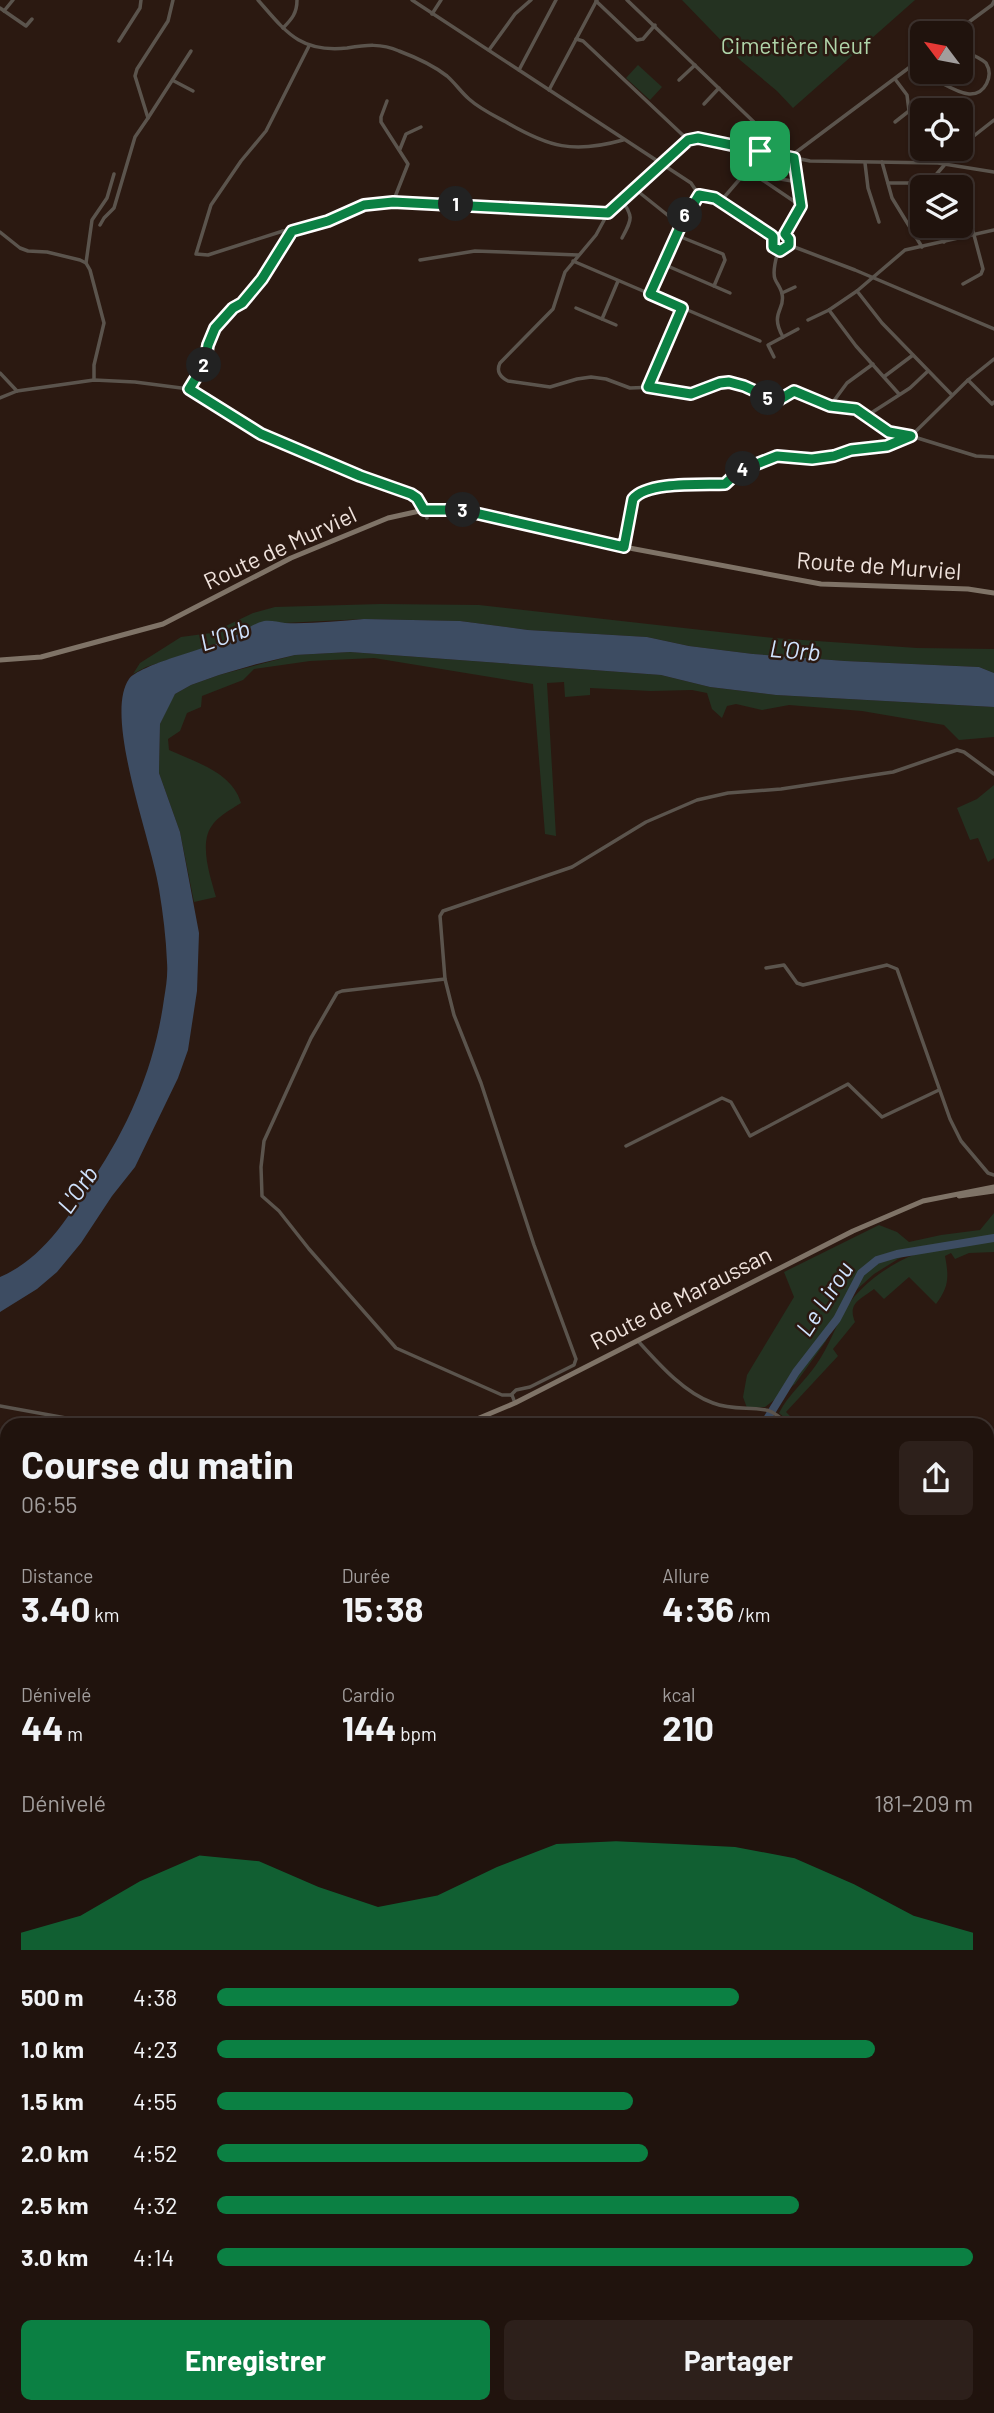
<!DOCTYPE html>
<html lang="fr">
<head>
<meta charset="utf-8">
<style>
  body { margin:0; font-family:Barlow,sans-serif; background:#2d201b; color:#f1f3f6; height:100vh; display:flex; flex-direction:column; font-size:26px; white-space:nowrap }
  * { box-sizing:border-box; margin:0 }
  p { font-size:23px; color:#a29e9d }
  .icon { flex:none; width:38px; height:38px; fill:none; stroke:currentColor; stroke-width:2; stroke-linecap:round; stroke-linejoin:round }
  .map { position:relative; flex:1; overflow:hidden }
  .panel { position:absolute; left:0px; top:1418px; width:994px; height:996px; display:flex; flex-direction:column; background:#20130d; border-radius:21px 21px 0 0; box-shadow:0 2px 5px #0004,0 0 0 2px #3d322e }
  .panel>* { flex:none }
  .needle { width:46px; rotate:302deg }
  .controls { position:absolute; left:910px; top:21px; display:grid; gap:14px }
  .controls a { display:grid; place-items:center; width:63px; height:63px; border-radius:10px; background:#20130d; box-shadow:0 2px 5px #0004,0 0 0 2px #3d322e; font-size:35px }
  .pin { position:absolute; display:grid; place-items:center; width:60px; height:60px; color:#fff; margin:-30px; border-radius:14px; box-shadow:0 4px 10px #0006 }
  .km { position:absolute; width:35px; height:35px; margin:-18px; border-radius:50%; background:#222; color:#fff; font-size:19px; line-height:35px; text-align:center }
  .round { display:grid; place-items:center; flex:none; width:74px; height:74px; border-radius:10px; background:#2d201b }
  .headline { display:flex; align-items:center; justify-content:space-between; height:119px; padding:0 21px }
  h1 { font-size:38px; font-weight:700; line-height:52px }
  .stats { display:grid; grid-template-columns:repeat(3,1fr); gap:10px; height:119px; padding:7px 21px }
  .stats div { display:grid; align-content:center }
  .stats b { font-size:35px; font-weight:700 }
  .stats small { font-size:19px; font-weight:400 }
  .stats p { font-size:19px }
  .chart { height:196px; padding:14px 21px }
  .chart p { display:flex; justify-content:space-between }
  .chart svg { width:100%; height:126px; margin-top:7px; fill:#0b8043; opacity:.7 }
  .primary-button { display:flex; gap:14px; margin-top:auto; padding:14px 21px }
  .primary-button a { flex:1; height:80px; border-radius:10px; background:#0b8043; color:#fff; font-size:28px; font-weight:700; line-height:80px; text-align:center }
  .primary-button a+a { background:#2d201b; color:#f1f3f6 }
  ul { padding:0 21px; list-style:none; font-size:23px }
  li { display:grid; grid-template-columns:112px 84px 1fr; align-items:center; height:52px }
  li i { height:18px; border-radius:9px; background:#0b8043 }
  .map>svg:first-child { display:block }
  .green { fill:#243221 }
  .water { fill:#3d4c62 }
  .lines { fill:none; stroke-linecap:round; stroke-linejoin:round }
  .stream { stroke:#3d4c62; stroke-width:2 }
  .river { stroke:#3d4c62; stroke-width:8 }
  .street { stroke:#5b544d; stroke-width:3.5 }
  .secondary { stroke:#7f7367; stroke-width:5 }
  .primary { stroke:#9a8b7c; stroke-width:6 }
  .highway { stroke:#b2a18e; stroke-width:7 }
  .route-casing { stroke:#fff; stroke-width:14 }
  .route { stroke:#0b8043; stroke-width:9 }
  .labels { text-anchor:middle; stroke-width:5; stroke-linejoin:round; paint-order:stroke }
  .park-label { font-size:23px; fill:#afd4a9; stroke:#2b1911 }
  .street-label { font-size:23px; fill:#efe2dc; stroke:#2b1911 }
  .water-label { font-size:24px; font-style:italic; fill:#d0e3fe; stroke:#2b1911 }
</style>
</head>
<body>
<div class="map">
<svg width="994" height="2413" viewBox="0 0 994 2413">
  <rect width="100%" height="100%" fill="#2b1911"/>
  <!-- green -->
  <g class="green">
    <polygon points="682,0 915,0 793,108 777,91 740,60"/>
    <polygon points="638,65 662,87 650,100 626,78"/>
    <polygon points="381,604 479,605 774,638 917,648 994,649 994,673 979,667 845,661 753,654 689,646 647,637 528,630 460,621 364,619 284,623 265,621 214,645 146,667 133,674 140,663 181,637 211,633 253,613 275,607"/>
    <path d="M350,652L661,675L710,687L776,695L994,707V737L959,740L944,725L862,711L789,705L762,710L736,704L727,706L722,718L712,709L707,693L692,690L651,691L590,688V695L565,697L564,682L547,683L556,836L545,834L533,684L374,658L310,661L254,669L243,680L202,696L201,707L187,713L180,731L168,739L169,750C195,762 232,772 241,803C230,810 218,816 211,827C199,845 211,879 216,897L194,902L180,832L159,773L160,724L170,702L175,694L191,685L219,675L295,655Z"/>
    <polygon points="994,785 994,858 988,862 978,838 970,840 957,808 977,799"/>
    <path d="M994,1213V1252L969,1253L955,1259L951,1253L945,1256C949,1277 949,1287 936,1304L909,1277L884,1299L874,1289C861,1299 847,1303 855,1322L833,1349L838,1356L786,1412L797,1423L792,1424L779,1413C788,1395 804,1382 816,1365C829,1347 835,1326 847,1307C860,1285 891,1263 916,1254L992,1239V1237L918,1249L898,1259L874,1274L843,1302L826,1341L795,1384L765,1407L747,1408L743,1397L747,1375L794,1297L784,1272L879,1225L897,1232L909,1242L941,1235L980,1230Z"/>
  </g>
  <!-- water -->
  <path class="water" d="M364,619L460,621L528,630L647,637L689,646L753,654L845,661L979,667L994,673V707L776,695L710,687L661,675L350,652L295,655L257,664L219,675L191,685L175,694L160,724L159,773L180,832L199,933L197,991L188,1050L178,1078L135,1167L112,1196L81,1243L57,1272L37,1289L0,1312V1277C44,1258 68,1217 93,1179C130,1124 155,1065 164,999C166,987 168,975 167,962C166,938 163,913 159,889C152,842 103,716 129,679C139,665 207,648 227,640C239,635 251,624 264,621C271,620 278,622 285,623C311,624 338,621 364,619Z"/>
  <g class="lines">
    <!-- stream -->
    <polyline class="stream" points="0,2261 7,2259"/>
    <!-- river -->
    <g class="river">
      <polyline points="764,1424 796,1372 837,1319 861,1273 877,1260 897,1254 994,1238"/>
      <polyline points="162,2413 166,2406"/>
    </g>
    <!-- street -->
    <g class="street">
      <path d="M258,0C286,32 300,53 347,48C366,45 381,43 399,51C415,57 433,65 447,76C455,83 461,92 469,99C480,109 493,115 506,122C549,147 573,154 623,140"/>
      <polyline points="412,0 691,183 699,195 715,198 773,237"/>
      <polyline points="627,0 757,125 762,136 760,151"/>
      <polyline points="596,1 637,40 643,39 655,25"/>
      <polyline points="0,8 26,26 32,19"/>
      <polyline points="4,11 13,0"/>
      <polyline points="432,14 441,0"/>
      <path d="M283,28C292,19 297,13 297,0"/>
      <polyline points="954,33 992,5 994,1"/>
      <polyline points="576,39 583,41 688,140"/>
      <polyline points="119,41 140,8 141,0"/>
      <polyline points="309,46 266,131 241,161 211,205 196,254 208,255 283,231 298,231 364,205 393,202 608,213 688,140"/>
      <polyline points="489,50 515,14 531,0"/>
      <polyline points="519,70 556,0"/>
      <path d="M933,72L932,78C943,83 957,93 969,94C985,95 994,76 986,63C980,57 968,53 961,50"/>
      <polyline points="895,79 907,95 909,111 895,122"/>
      <polyline points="679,80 695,65"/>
      <polyline points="174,81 193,91"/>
      <polyline points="549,90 597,0"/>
      <polyline points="387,101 381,117 381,122 408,164 393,202"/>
      <polyline points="704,104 719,88"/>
      <polyline points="148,118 191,51"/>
      <polyline points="688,140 698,138 810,161 938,163 994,172"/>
      <polyline points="961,146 994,120"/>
      <polyline points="400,149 406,134 421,127"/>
      <polyline points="793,158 795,153 922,58"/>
      <polyline points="882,162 892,198 922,247"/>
      <polyline points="865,163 868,188 879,222"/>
      <polyline points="755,175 801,206"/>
      <polyline points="888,183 929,183"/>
      <polyline points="930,187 929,183 958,149"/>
      <polyline points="635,189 680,225"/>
      <path d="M621,199C634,217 632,219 622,238"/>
      <polyline points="720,202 745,173 798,182"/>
      <path d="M608,213L596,235L565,272L553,309L500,363C496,371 500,377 508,381L550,387L577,379L591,377L606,379L630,388L655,387L691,394L720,383L729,382L744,386L777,401L794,391L830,406L856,409L889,432L898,435L911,436L976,456L994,457"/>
      <polyline points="100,225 104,218 114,208 135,137 148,118 135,76 137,69 168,21 173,0"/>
      <polyline points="940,226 944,242"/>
      <polyline points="0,232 20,248 28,251 47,252 80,260 86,263 90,270 104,323 94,365 94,380"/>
      <polyline points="785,234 801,206 794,158"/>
      <path d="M785,234C777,231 770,236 772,245L780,251L789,245"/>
      <polyline points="676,235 723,254 725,260 714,286"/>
      <polyline points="789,245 855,270 994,329"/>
      <path d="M778,251C776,259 772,271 775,279C777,284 781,288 782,294C786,310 769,312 783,337"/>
      <polyline points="420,260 475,251 578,255"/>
      <polyline points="573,261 760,341"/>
      <polyline points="86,263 92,220 107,198 114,174"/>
      <polyline points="663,264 730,293"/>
      <polyline points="963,284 981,274 983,269 965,201 967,195 973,196"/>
      <polyline points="857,291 882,323 952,395"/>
      <polyline points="782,293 795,287"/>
      <polyline points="650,294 681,225 699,196"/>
      <polyline points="576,308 616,325"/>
      <polyline points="829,310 856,346 899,394"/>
      <polyline points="602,319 618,281"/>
      <polyline points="808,320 829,310 857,291 905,250 994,230"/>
      <polyline points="774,357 768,345 798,329"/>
      <polyline points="0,373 17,391"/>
      <polyline points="885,376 913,355"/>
      <polyline points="968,380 992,404 994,402"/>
      <polyline points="648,386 682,308"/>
      <polyline points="189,389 205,363 208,345 215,328 233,308 242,303 262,279 291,232"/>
      <polyline points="0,398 17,391 94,380 135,382 189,389 261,434 360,476 410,494 421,503 427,518"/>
      <polyline points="830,406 847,383 873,364"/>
      <polyline points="868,415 910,388 928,371"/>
      <polyline points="624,547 633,499 636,495 668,486 725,484 739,471 777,456 812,459 834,456 851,449 887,446 911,436 968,380 994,359"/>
      <polyline points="766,968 784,965 797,983 803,985 887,965 897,969 950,1119 961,1141 988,1173 994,1175"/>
      <polyline points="445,979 342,991 337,993 311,1038 264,1141 261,1167 262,1196 279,1211 309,1249 396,1348 502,1395 512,1395 515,1403"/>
      <polyline points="626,1146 722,1098 731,1102 750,1136 848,1084 882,1117 939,1090"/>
      <path d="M638,1341C658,1363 684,1393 713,1403C731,1410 748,1407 766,1410C774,1411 782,1420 789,1424"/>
      <polyline points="511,1395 516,1390 530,1387 574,1365 576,1359 534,1245 481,1083 454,1015 445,979 440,916 443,911 572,867 646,822 697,800 728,793 781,789 893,772 957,750 964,752 994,774"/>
      <polyline points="0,1406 99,1424"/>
      <polyline points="987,1545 994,1550"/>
      <polyline points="987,1559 994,1555"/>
      <polyline points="0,1694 7,1705"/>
      <polyline points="994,1761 989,1770 994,1780"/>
      <polyline points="987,1823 994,1819"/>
      <polyline points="987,2218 994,2220"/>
      <polyline points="50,2406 50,2413"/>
      <polyline points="401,2413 408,2406"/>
      <polyline points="880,2413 890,2406"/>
    </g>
    <!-- secondary -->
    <g class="secondary">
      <polyline points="0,660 41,657 163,624 291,558 388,518 424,510 462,510 624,547 821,584 968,589 994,593"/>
      <polyline points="959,1196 994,1191"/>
      <polyline points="465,1424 515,1403 853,1231 923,1201 994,1187"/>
      <polyline points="0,1594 7,1591"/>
      <polyline points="0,2404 13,2413"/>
    </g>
    <!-- primary -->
    <g class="primary">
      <polyline points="987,1963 994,1955"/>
      <polyline points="271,2413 274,2406"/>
    </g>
    <!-- highway -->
    <g class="highway">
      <polyline points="0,1898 7,1904"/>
      <polyline points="0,1906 7,1911"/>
      <polyline points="987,2202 994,2201"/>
      <polyline points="987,2207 994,2207"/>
    </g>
  </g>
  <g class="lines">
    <defs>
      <path id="route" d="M698,138L794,158L801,206L785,234L789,239V245L780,251L773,247V237L771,235L715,198L699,195L681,225L650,294L682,308L648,387L691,394L720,383L729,382L744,386L777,401L794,391L830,406L856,409L889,432L911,436L887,446L851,450L834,456L812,459L777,456L739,471L725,484C703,485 647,481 633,499L624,547L462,510H424L417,498L411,494L360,476L261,434L189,389L205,363L208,345L215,328L233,308L242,303L262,279L292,231L328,221L364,205L393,202L608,213L688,140Z"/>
    </defs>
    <!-- route casing -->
    <use href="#route" class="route-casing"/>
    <!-- route -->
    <use href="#route" class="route"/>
  </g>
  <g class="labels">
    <!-- park labels -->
    <g class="park-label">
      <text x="796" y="54">Cimetière Neuf</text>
    </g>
    <!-- street labels -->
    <g class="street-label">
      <text transform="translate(280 548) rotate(-25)" y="8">Route de Murviel</text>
      <text transform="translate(879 566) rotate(4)" y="8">Route de Murviel</text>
      <text transform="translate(681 1298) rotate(-27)" y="8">Route de Maraussan</text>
    </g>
    <!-- water labels -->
    <g class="water-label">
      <text transform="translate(225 636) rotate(-19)" y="8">L'Orb</text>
      <text transform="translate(795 651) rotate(5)" y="8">L'Orb</text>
      <text transform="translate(78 1190) rotate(-55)" y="8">L'Orb</text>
      <text transform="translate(825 1299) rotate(-57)" y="8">Le Lirou</text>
    </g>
  </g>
</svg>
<div class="controls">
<a><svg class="needle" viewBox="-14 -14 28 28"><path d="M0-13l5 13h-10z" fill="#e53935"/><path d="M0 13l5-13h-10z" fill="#a29e9d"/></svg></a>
<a><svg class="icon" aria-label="locate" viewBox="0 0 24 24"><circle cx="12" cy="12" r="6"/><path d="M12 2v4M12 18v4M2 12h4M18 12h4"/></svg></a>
<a><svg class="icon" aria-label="layers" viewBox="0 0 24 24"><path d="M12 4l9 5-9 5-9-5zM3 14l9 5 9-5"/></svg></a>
</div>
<div class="pin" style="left:760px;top:151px;background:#1e9e55"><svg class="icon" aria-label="arrive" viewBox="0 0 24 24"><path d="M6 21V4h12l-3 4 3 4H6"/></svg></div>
<b class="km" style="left:456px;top:204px">1</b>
<b class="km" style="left:204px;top:365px">2</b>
<b class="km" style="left:463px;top:510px">3</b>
<b class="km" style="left:743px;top:469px">4</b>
<b class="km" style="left:768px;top:398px">5</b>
<b class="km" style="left:685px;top:215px">6</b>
<section class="panel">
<div class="headline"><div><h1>Course du matin</h1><p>06:55</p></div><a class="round"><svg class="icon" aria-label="share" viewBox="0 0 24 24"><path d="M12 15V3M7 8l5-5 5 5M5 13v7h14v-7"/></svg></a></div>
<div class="stats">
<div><p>Distance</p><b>3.40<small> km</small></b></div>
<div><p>Durée</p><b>15:38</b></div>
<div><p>Allure</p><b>4:36<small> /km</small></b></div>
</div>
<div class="stats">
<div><p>Dénivelé</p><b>44<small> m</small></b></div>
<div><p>Cardio</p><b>144<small> bpm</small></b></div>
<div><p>kcal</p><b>210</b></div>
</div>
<div class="chart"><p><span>Dénivelé</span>181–209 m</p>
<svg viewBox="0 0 160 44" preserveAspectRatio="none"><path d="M0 44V38L10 32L20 20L30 11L40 13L50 22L60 29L70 25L80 15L90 7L100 6L110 7L120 8L130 12L140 21L150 32L160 38V44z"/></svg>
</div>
<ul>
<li><b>500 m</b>4:38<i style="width:69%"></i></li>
<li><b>1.0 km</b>4:23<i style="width:87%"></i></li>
<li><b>1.5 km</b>4:55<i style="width:55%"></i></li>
<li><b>2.0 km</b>4:52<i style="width:57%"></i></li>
<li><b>2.5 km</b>4:32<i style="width:77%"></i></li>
<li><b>3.0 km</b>4:14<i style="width:100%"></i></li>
</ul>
<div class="primary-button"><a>Enregistrer</a><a>Partager</a></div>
</section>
</div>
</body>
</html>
